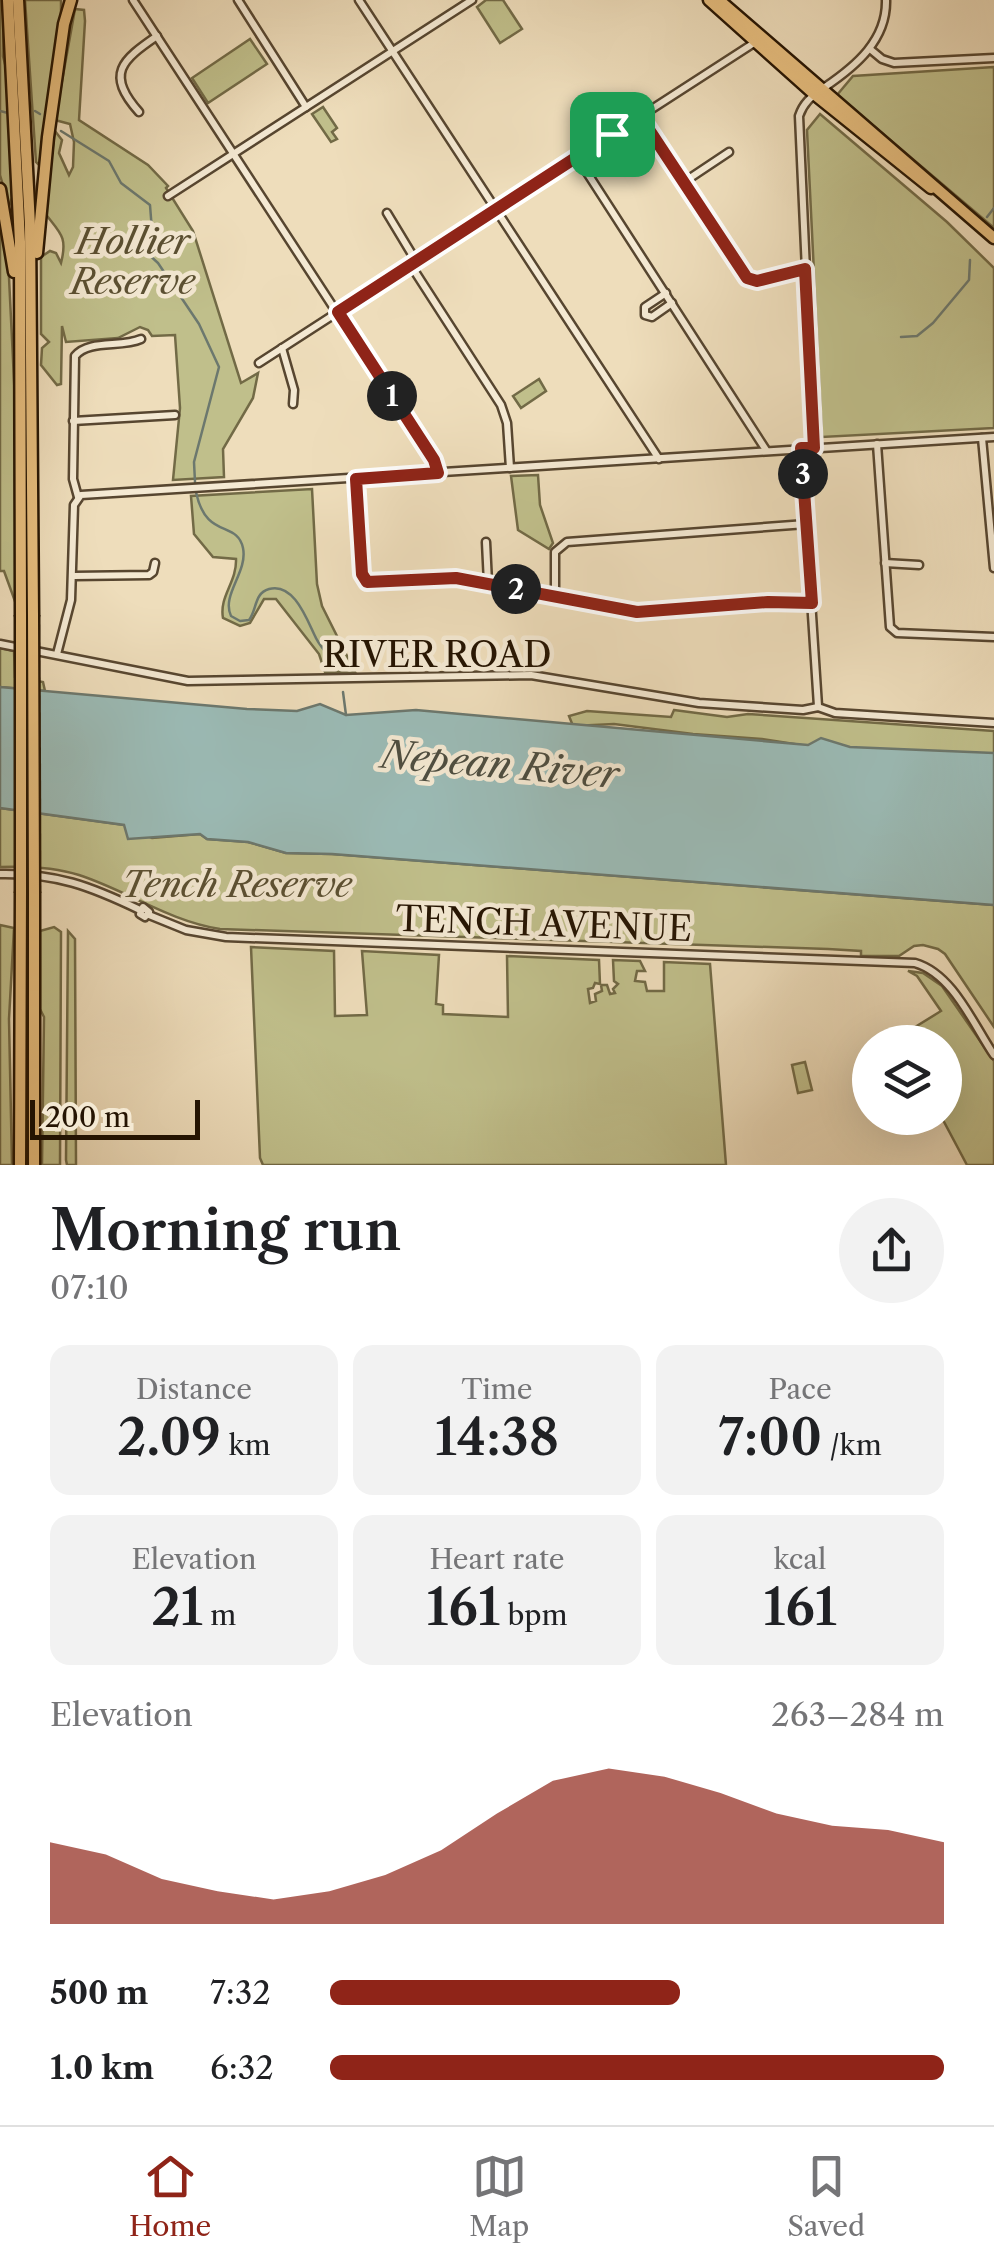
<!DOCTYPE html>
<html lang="en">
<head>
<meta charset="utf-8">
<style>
  body { margin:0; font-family:"Libre Caslon Text",serif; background:#f2f2f2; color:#202124; height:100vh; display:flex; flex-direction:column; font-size:38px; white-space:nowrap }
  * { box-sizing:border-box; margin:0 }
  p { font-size:32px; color:#757577 }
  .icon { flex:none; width:55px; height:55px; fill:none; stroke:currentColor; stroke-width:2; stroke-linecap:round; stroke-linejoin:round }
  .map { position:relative; height:1165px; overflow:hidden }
  .drawer { display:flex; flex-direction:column; background:#fff; flex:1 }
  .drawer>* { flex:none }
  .controls { position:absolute; left:852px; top:1025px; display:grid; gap:20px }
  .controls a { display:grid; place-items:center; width:110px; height:110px; border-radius:50%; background:#fff; box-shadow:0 10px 40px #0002; font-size:50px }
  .scale { position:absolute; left:30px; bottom:25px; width:170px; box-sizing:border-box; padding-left:10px; border:5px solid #251402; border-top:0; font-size:28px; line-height:35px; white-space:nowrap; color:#251402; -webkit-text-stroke:8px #f4e9d3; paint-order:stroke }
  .pin { position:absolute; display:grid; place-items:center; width:85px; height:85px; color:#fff; margin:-42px; border-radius:20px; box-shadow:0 5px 15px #0006 }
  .km { position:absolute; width:50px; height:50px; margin:-25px; border-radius:50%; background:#222; color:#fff; font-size:28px; line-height:50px; text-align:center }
  .round { display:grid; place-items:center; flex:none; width:105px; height:105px; border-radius:52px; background:#f2f2f2 }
  .overview { display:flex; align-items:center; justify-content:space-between; height:170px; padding:0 50px }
  h1 { font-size:55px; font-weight:600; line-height:75px }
  .stats { display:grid; grid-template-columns:repeat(3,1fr); gap:15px; height:170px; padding:10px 50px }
  .stats div { display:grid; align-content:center; border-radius:20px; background:#f2f2f2; text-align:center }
  .stats b { font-size:50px; font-weight:600 }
  .stats small { font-size:28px; font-weight:400 }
  .stats p { font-size:28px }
  .chart { height:280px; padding:20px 50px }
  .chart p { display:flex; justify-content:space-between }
  .chart svg { width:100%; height:180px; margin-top:10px; fill:#8f2418; opacity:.7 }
  ul { padding:0 50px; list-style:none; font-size:32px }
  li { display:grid; grid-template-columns:160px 120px 1fr; align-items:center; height:75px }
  li i { height:25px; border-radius:12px; background:#8f2418 }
  .menu { display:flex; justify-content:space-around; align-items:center; height:140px; border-top:2px solid #e0e0e0; background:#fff; font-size:28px; color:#757577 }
  .menu a { display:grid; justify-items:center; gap:5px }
  .menu .on { color:#8f2418 }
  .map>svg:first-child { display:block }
  .green { fill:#c0bf8b; stroke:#726a46; stroke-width:2.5 }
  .water { fill:#9bbbb6; stroke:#6c786e; stroke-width:2.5 }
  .pier { fill:#edb }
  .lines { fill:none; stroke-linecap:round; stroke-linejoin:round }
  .stream { stroke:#6c786e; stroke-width:2.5 }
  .minor-casing { stroke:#574630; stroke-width:11 }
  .highway-casing { stroke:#251402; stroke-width:15 }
  .minor { stroke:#f4e9d3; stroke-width:6 }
  .highway { stroke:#e7be7e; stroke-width:10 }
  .highway-bridge-casing { stroke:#251402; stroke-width:15; stroke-linecap:butt }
  .highway-bridge { stroke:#e7be7e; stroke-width:10 }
  .route-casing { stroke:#fff; stroke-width:20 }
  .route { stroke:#8f2418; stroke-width:12 }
  .labels { text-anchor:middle; stroke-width:9; stroke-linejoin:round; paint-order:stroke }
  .park-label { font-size:35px; font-style:italic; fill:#5b5032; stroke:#f4e9d3 }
  .street-label { font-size:35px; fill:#251402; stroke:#f4e9d3 }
  .water-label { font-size:38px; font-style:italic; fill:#4e4e41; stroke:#f4e9d3 }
</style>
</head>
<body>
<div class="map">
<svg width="994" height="1165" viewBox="0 0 994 1165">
  <rect width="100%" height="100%" fill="#edb"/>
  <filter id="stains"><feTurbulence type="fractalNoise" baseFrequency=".002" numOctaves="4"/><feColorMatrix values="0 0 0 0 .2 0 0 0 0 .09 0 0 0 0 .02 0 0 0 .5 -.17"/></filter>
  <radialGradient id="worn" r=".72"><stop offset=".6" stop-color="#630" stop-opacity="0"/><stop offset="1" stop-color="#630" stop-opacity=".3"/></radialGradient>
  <!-- green -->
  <g class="green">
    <polygon points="0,0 4,0 3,56 8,76 12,198 9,206 0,175"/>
    <polygon points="25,0 61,0 61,24 39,165 36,162"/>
    <polygon points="486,0 503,0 522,29 500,43 477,7"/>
    <path d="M75,9L84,10L85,21L79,120L148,165L168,186L166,188L193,231L241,383L258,373L253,398L223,449L224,477L173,480L180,408L175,335L152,336L148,330L140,327L118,338L66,342L62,326L61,384L57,385L41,365L42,348L49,342L41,334V257L50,251L56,253L61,263C68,236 60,233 44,212L55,131L62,140L59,153L69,175L73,167L74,142L70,124L55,120Z"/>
    <polygon points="250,39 267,64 208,103 192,78"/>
    <polygon points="994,67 994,228 837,95 853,76"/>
    <polygon points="323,107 337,128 332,132 337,139 331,142 312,114"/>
    <polygon points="820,114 947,222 994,268 994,428 822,437 807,130"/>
    <polygon points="0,207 8,257 15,401 16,604 4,571 0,571"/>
    <polygon points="539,379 546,391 521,408 513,396"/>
    <polygon points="538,475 540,505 553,543 549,549 518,530 511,476"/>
    <path d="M312,489L317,584L322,606L355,672H325L319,654L276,599H264L250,623L240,626L223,618C219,596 237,582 236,559L213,557L194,534L191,496Z"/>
    <polygon points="0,648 14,651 15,677 43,682 45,691 0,687"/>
    <polygon points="674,710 727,717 748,714 994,731 994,755 820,748 762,739 693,734 614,724 573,726 569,716 587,711 671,717"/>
    <path d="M0,808L125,825L152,838L200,834L207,839L248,842L286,853L332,854L994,905V1027L945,954L938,949L923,945L914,946L899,956H861V951L828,949L220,929C169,921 128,891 79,875C54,867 26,866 0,867Z"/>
    <polygon points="0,925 14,928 9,1019 12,1165 0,1165"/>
    <polygon points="54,927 61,932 60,1165 42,1165 44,1017 40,1009 40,931"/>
    <polygon points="68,931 75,939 76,1165 67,1165 66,1160"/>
    <polygon points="251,947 334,951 335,1016 367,1015 362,951 439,955 436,1004 443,1005 443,1014 508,1017 507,956 599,960 600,984 595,983 593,988 588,989 590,1003 596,1001 595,994 602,991 601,985 607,985 610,994 615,993 613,989 618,984 614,981 613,960 640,961 645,971 637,971 635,981 645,982 647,991 664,991 664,962 710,964 726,1165 263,1165 260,1158"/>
    <polygon points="908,971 923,973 942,986 994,1061 994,1165 967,1165 942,1118 945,1118 945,1042 901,1042 899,1037 941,1011 917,976"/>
    <polygon points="805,1062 812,1090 798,1093 792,1065"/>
  </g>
  <!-- water -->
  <polygon class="water" points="0,687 247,709 297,711 320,704 346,715 416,710 808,745 821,738 850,747 994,753 994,905 332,854 286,853 248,842 207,839 200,834 128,839 124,825 0,808"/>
  <!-- pier -->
  <polygon class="pier" points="14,683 40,685 41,818 14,815"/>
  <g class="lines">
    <!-- stream -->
    <g class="stream">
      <polyline points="0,111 8,113"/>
      <polyline points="35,111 40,114"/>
      <polyline points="61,131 109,161 121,183 150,205 152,231 145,251 158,263 199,324 219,367 194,462 195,482"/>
      <polyline points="987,217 994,208"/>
      <polyline points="901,337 917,336 933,323 969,280 970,260"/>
      <path d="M196,492C206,540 237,520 243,548C248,572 221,595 231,616L240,621L249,620C257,610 254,593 269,589C294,582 307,620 315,636C320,648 330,654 335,669"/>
      <polyline points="343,692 346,715"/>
    </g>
    <defs>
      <g id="minor">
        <polyline points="133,0 433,460 438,473"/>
        <polyline points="238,0 306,107"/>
        <polyline points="359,0 659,459"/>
        <polyline points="870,49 882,59 894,63 994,58"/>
        <path d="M139,112C105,74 122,60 157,36"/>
        <polyline points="640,116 747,278 757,281 805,269"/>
        <polyline points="577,157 766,450"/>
        <polyline points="684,182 729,152"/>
        <polyline points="168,196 472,0"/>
        <polyline points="387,213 416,261"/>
        <polyline points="410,264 501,405 507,423 510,468"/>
        <polyline points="666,293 645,307 645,315 652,317 672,303"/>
        <polyline points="282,348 294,390 293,404"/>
        <polyline points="259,363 754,43"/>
        <polyline points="73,421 175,415"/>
        <polyline points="982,438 994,568"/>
        <polyline points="877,444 890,627 897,633 994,637"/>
        <path d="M814,447L799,116C804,101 813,96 825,87C856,66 887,40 886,0"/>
        <polyline points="801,448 818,706"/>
        <polyline points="356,479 362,574 369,583 457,578 637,611 768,602 812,603"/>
        <path d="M78,497L73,479L75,356C89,339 121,348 141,339"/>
        <polyline points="486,542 488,583"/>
        <polyline points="885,563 919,565"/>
        <polyline points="74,576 149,575 153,572 155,563"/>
        <polyline points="555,597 555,552 567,542 806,524"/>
        <polyline points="0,644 188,681 531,675 699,703 803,710 818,707 835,713 994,723"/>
        <polyline points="57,654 71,600 74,505 81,495 994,437"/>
        <path d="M0,874C56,873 90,886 140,910"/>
        <polygon points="143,907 149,912 145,917 140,914"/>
        <path d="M149,915L186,930L226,937L915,963C953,974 973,1024 994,1055"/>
      </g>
      <g id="highway">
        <polyline points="8,0 20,242 21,615"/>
        <polyline points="18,0 30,225 33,615"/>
        <polyline points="709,0 814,94 931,188"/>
        <polyline points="719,0 994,238"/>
        <polyline points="0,189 14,272"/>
        <polyline points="37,253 48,137 64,24 71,0"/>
        <polyline points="34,893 34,1165"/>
        <polyline points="20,1165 21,893"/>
      </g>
    </defs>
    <!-- minor casing -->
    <use href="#minor" class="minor-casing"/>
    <!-- highway casing -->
    <use href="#highway" class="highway-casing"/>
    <!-- minor -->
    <use href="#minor" class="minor"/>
    <!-- highway -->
    <use href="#highway" class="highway"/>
    <defs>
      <g id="highway-bridge">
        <polyline points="21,615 21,893"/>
        <polyline points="33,615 34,893"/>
      </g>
    </defs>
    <!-- highway-bridge casing -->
    <use href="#highway-bridge" class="highway-bridge-casing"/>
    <!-- highway-bridge -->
    <use href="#highway-bridge" class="highway-bridge"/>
  </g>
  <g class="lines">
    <defs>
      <polygon id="route" points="640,116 747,278 757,281 805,269 814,448 801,448 812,603 768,602 637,612 456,578 367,582 362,574 356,479 438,473 434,460 338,312"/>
    </defs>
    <!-- route casing -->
    <use href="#route" class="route-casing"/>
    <!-- route -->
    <use href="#route" class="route"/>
  </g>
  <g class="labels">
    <!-- park labels -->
    <g class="park-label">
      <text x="133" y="254">Hollier<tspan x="133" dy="40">Reserve</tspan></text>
      <text x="237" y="897">Tench Reserve</text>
    </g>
    <!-- street labels -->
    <g class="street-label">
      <text x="437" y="667">RIVER ROAD</text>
      <text transform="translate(544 924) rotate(2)" y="12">TENCH AVENUE</text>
    </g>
    <!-- water labels -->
    <g class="water-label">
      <text transform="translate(500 765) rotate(5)" y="13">Nepean River</text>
    </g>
  </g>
  <rect width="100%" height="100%" filter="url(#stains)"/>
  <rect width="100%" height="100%" fill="url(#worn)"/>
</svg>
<div class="controls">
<a><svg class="icon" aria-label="layers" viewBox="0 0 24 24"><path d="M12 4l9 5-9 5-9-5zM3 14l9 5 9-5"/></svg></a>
</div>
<div class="scale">200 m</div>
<div class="pin" style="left:612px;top:134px;background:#1e9e55"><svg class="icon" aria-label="arrive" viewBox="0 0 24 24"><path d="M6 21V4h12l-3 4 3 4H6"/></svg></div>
<b class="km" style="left:392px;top:396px">1</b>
<b class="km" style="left:516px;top:589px">2</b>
<b class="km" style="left:803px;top:474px">3</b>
</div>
<section class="drawer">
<div class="overview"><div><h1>Morning run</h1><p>07:10</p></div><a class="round"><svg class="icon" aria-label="share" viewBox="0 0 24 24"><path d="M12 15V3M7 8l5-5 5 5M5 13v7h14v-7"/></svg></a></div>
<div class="stats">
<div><p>Distance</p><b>2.09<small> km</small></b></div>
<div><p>Time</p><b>14:38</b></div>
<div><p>Pace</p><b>7:00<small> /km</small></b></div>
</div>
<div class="stats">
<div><p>Elevation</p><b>21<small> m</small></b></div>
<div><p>Heart rate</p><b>161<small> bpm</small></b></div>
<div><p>kcal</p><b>161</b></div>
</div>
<div class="chart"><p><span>Elevation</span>263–284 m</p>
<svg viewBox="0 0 160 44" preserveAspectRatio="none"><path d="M0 44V24L10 27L20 33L30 36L40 38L50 36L60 32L70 26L80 17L90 9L100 6L110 8L120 12L130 17L140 20L150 21L160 24V44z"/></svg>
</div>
<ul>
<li><b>500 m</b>7:32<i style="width:57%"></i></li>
<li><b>1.0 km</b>6:32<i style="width:100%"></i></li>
</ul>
</section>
<nav class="menu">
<a class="on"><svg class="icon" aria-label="home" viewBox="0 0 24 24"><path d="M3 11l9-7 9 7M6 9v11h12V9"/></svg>Home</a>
<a><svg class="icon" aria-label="map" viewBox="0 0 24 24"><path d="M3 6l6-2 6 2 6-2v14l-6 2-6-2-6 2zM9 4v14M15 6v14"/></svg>Map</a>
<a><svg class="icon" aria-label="saved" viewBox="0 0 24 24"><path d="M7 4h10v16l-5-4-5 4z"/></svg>Saved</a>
</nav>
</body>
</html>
